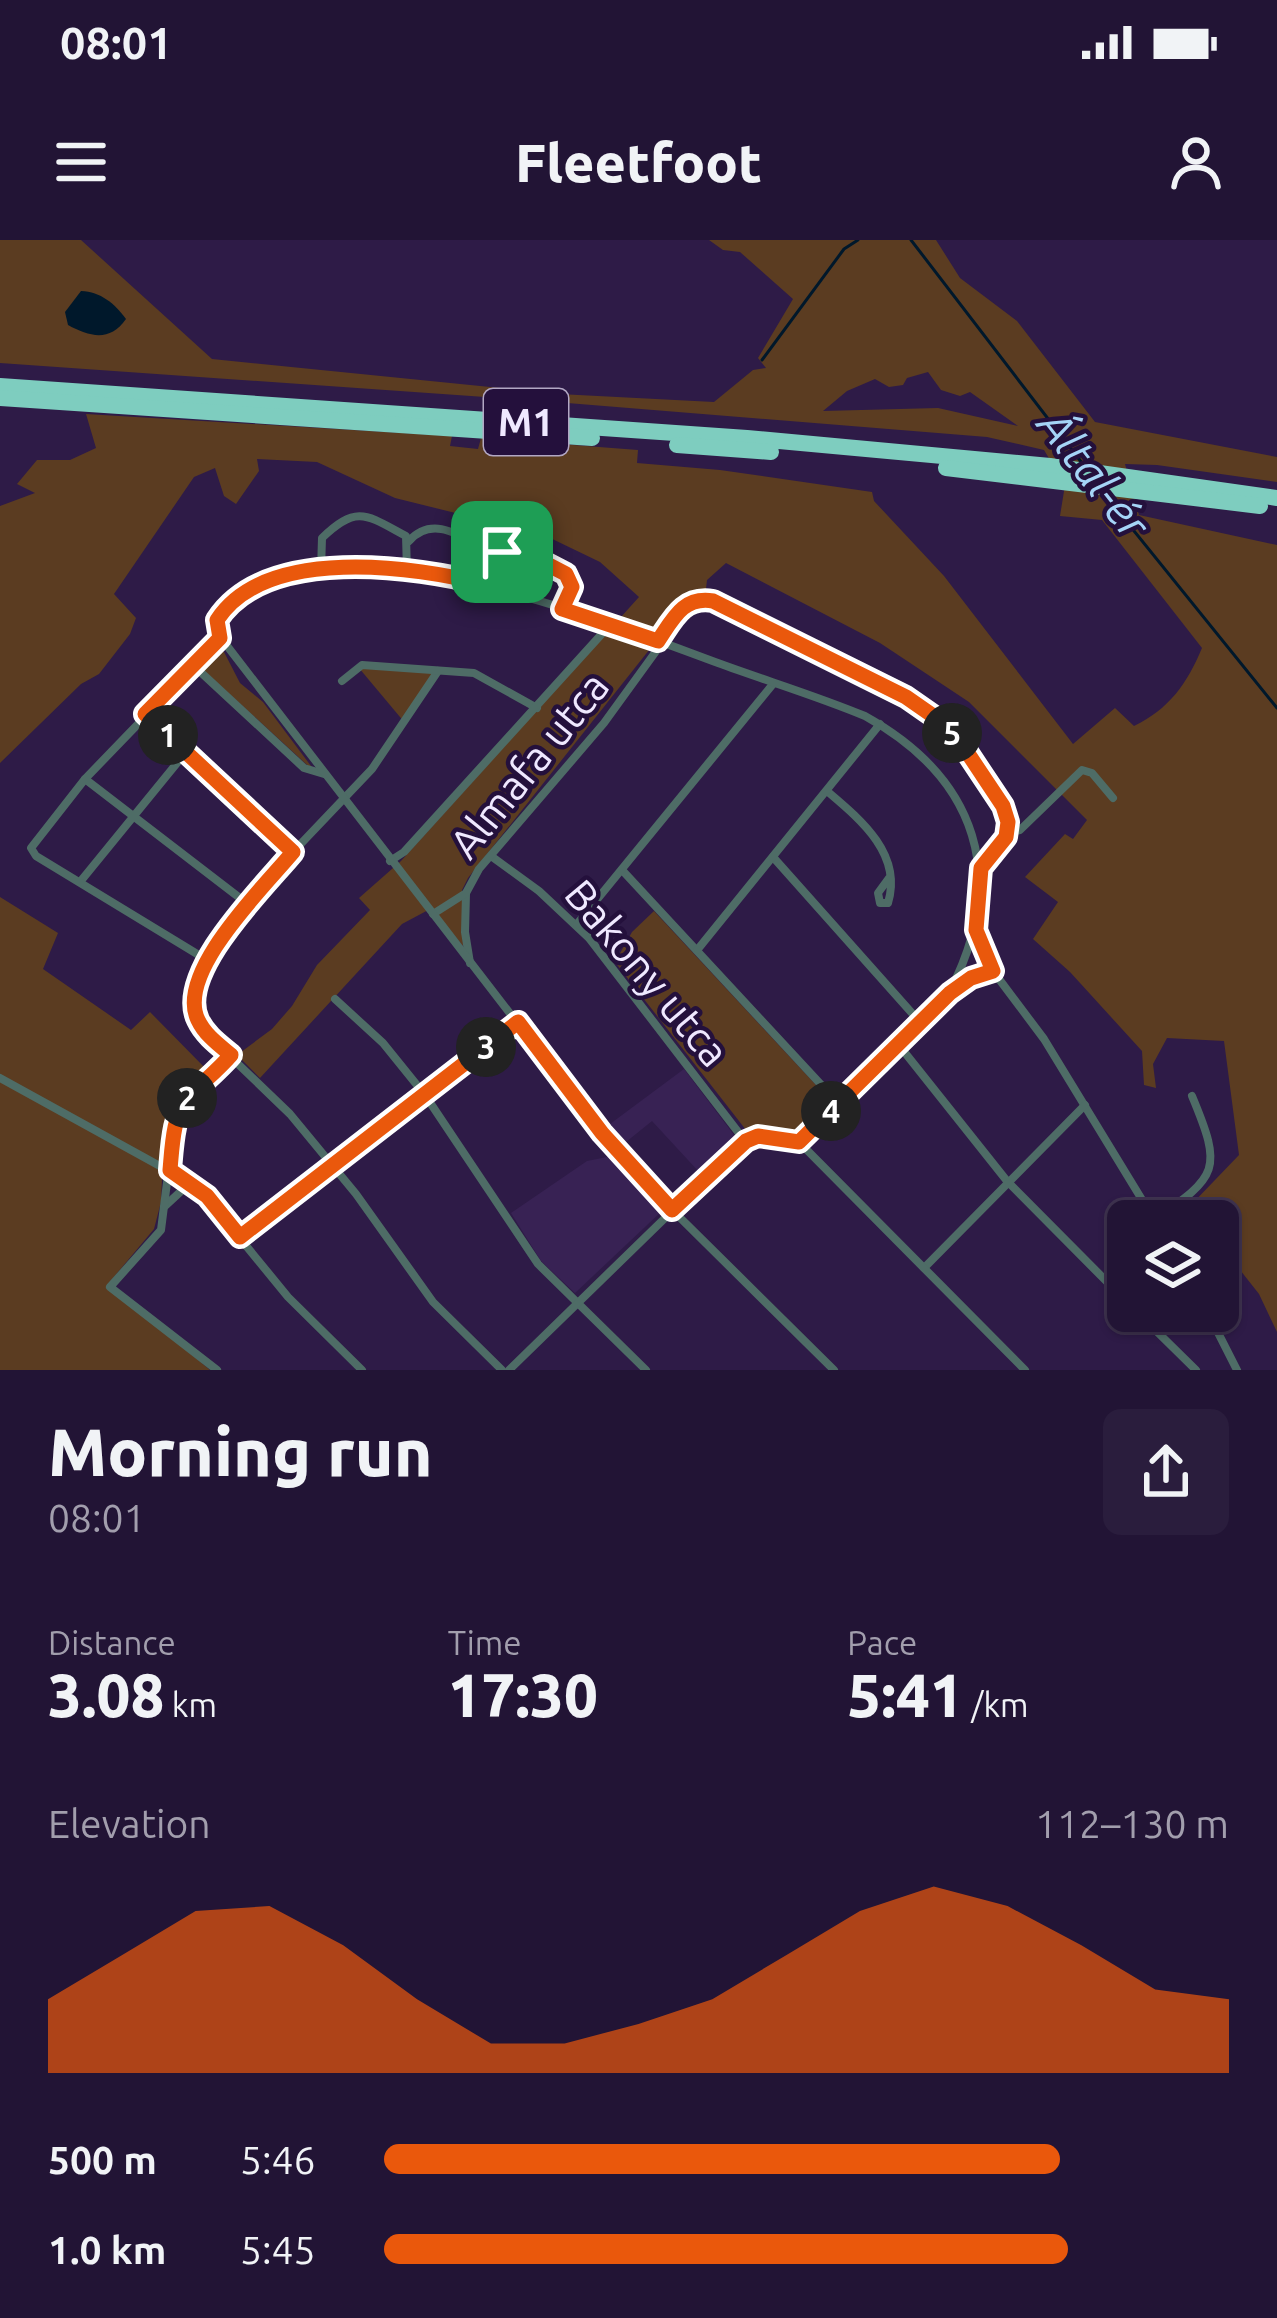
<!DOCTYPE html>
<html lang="en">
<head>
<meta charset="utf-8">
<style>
  body { margin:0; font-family:Ubuntu,sans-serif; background:#2a1d3d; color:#f1f3f6; height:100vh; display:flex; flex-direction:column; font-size:45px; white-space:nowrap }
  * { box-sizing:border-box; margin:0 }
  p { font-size:39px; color:#a29ead }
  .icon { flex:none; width:66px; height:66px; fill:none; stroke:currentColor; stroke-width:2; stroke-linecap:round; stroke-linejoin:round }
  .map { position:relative; height:1130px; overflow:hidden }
  .panel { display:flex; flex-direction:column; background:#221435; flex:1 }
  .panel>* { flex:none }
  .fabs { position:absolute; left:1107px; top:960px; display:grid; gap:24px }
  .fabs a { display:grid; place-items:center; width:132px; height:132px; border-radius:18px; background:#221435; box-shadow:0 3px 9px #0004,0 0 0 3px #3f3350; font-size:60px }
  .pin { position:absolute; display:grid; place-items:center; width:102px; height:102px; color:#fff; margin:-51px; border-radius:24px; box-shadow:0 6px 18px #0006 }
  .km { position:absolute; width:60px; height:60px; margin:-30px; border-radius:50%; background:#222; color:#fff; font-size:33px; line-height:60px; text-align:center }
  .round { display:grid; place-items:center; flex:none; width:126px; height:126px; border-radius:18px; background:#2a1d3d }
  .headline { display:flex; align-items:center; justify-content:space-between; height:204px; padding:0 48px }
  h1 { font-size:66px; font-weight:800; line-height:90px }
  .metrics { display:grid; grid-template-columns:repeat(3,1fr); gap:18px; height:204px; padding:12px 48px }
  .metrics div { display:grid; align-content:center }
  .metrics b { font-size:60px; font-weight:800 }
  .metrics small { font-size:33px; font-weight:400 }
  .metrics p { font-size:33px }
  .chart { height:336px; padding:24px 48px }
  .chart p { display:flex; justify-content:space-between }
  .chart svg { width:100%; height:216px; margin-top:12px; fill:#ea580c; opacity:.7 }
  ul { padding:0 48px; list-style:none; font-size:39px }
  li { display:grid; grid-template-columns:192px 144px 1fr; align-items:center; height:90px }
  li i { height:30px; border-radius:15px; background:#ea580c }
  .status { display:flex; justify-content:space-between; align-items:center; height:84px; padding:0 60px; background:#221435; direction:ltr }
  .status svg { height:33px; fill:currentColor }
  header { display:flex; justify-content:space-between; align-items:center; height:156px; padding:0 48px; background:#221435; font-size:54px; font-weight:800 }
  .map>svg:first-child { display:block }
  .built { fill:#382254 }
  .green { fill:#5b3c21; fill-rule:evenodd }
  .water { fill:#00182b }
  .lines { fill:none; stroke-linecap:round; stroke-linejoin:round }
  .stream { stroke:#00182b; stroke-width:3 }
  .street { stroke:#4e6c66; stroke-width:8 }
  .highway { stroke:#7ecdbf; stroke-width:16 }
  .route-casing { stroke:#fff; stroke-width:24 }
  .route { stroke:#ea580c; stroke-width:15 }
  .labels { text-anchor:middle; stroke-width:9; stroke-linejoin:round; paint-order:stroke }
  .shield { fill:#24103c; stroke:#b2a7c4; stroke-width:3 }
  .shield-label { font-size:39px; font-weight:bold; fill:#efe8ff }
  .street-label { font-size:42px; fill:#efe8ff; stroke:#24103c }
  .water-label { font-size:45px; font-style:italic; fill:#a5d4f7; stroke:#24103c }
</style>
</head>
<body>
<div class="status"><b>08:01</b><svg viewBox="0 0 49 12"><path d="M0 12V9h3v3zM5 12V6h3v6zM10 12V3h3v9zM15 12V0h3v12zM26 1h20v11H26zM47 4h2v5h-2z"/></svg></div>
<header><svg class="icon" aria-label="menu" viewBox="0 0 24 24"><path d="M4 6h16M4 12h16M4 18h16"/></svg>Fleetfoot<svg class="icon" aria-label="person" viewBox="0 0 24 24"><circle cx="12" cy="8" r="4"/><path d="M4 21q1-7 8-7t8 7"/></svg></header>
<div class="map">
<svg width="1277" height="1130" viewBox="0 0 1277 1130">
  <rect width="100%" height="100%" fill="#2e1b47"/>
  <!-- built -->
  <g class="built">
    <polygon points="684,829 737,899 700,933 652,881 626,902 610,884"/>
    <polygon points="612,916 663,970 575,1053 541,1021 511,973 587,921"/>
  </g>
  <!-- green -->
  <g class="green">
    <path d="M0,0H81L212,119L559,154L714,162L753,130L766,128L758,118L793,59L740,12L723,10L709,0H936L960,38L1017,81L1095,182L1277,217V242L1157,225L1125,224L1139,275L1277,305V1092L1259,1054L1218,1002V981H1202L1190,966L1239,915L1224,801L1167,798L1153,824L1156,848L1144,845L1142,811L1070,732L1033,699L1058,662L1025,637L1065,594L1073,599L1087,580L969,462L880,403L726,323L707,340L705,357L688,361L468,638L462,650L463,706L432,668L402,684L260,838L237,815L272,789L292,766L317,725L370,670L359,658L401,621L639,357L600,322L544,295L395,258L317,222L257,219L259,231L236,264L224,256L215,228L194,237L114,354L136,378L130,394L99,434L81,444L0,523V266L35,253L17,244L37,220H70L96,208L86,174L452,196L450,206L478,209L481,198L638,210L637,223L720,230L872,252L874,261L944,336L1073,504L1115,468L1134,486C1169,469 1187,444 1202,408L1102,280L1060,276L1065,245L1044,210L987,197L555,162L0,123ZM928,132L941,150L960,156L970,152L1018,186L938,168L823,171L847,151L875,139L889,147L903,145L907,138Z"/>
    <polygon points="212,410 224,412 240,443 263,462 317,534 199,426"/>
    <polygon points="359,428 434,433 405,483"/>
    <polygon points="0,657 58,693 43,729 131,790 150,772 208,831 174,858 164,894 161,962 154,989 108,1044 210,1130 0,1130"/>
    <polygon points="654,671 830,860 793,892 746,890 615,722 632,692"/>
  </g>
  <!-- water -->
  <path class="water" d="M81,51C101,52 114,63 126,79C110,102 90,97 68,85L65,72Z"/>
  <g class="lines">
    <!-- stream -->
    <g class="stream">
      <polyline points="911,0 1082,223"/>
      <polyline points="762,120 844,9 858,0"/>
      <polyline points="1105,255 1277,468"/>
    </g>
    <!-- street -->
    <g class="street">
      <path d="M409,301C434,273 464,299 492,312L495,322L488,345"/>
      <polyline points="495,318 518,309 566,334 572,347 562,369"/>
      <path d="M321,330L322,298C357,264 367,275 406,296L407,331"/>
      <path d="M658,401C673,379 683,357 713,360L906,457L954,495L1006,575L1005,597L982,626"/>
      <polyline points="194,426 304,528 324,534"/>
      <polyline points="438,431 372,529 293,612 213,711 200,733 194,761 197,779 212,799 290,874 356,954 433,1062 502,1130"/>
      <polyline points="342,441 362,425 474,433 537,468"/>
      <polyline points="145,474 293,612"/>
      <polyline points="85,539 249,665"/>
      <path d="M827,551C860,579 903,614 888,663H880L878,653L889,638"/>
      <polyline points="1007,593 1020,590 1082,530 1092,533 1113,558"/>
      <polyline points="491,616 539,651 589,698 745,901"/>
      <polyline points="773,617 919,781"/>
      <polyline points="390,621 404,612 609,386"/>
      <polyline points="622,630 839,864"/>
      <polyline points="80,642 186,512"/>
      <polyline points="466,654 465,692 470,723"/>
      <polyline points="433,674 466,653 479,629 604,483 662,403"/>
      <polyline points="577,684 773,444"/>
      <polyline points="977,691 993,731 1044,799 1155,981"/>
      <polyline points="698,709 880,484"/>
      <polyline points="207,720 36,616 31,608 85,539 221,398"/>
      <polyline points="335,759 383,803 425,855 538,1024 646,1130"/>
      <polyline points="898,804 1007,941 1128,1063"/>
      <polyline points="0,838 198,947 288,1057 362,1130"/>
      <polyline points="799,902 949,753 971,738 993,731"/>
      <polyline points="165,966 191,942"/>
      <path d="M1154,980C1218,936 1223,930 1192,856"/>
      <polyline points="240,997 518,783"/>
      <polyline points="924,1028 1085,865"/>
      <polyline points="1136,1071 1196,1130"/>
      <polyline points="1207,1071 1237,1130"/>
      <polyline points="217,1130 110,1047 161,990 173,895 186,858 202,847 231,815"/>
      <polyline points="509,1130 739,906 758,896 799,902 1025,1130"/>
      <path d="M834,1130L648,946L602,893L221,398L217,380C298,255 611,384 718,423C767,441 817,456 865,476C978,539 1009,638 949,753"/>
    </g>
    <!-- highway -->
    <g class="highway">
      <polyline points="0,146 747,198 1050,226 1277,258"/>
      <polyline points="0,158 592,198"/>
      <polyline points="677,205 771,212"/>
      <polyline points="946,228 1260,266"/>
    </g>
  </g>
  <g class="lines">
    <defs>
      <path id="route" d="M510,309H518L566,334L572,347L562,369L658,401C673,379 683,356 713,361L906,457L939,480L967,512L1003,566L1008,582L1006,597L981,628L976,690L993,731L971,738L950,753L799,902L758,896L746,901L672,970L602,893L518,782L240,997L207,956L170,930C172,908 173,873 189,856C203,842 218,830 231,815C219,805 205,795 198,780C175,733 264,647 293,612L145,474L220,398L217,380C266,305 414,326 488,345L495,317Z"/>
    </defs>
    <!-- route casing -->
    <use href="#route" class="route-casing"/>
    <!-- route -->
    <use href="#route" class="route"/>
  </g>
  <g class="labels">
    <!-- shield labels -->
    <rect class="shield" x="484" y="149" width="84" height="66" rx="9"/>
    <g class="shield-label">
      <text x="526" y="196">M1</text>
    </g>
    <!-- street labels -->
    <g class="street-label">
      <text transform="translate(529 525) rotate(-51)" y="15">Almafa utca</text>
      <text transform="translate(647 733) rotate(50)" y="15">Bakony utca</text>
    </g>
    <!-- water labels -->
    <g class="water-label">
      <text transform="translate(1094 234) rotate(52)" y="16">Által-ér</text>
    </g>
  </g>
</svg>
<div class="fabs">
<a><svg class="icon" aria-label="layers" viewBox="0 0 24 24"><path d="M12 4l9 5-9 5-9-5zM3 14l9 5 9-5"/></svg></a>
</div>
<div class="pin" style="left:502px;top:312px;background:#1e9e55"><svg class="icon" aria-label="arrive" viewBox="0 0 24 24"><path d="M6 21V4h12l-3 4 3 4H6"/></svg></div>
<b class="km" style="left:168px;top:495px">1</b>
<b class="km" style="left:187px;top:858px">2</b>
<b class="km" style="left:486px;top:807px">3</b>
<b class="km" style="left:831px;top:871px">4</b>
<b class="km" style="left:952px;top:493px">5</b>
</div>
<section class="panel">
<div class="headline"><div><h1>Morning run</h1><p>08:01</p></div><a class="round"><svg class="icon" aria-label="share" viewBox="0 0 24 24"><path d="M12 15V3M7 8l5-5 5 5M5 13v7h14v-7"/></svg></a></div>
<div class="metrics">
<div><p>Distance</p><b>3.08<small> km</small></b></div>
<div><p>Time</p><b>17:30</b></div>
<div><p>Pace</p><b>5:41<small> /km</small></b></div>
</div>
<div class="chart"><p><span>Elevation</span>112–130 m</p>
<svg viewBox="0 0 160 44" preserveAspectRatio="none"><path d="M0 44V29L10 20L20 11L30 10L40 18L50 29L60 38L70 38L80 34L90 29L100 20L110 11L120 6L130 10L140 18L150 27L160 29V44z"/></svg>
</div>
<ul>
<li><b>500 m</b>5:46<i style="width:80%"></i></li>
<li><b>1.0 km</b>5:45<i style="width:81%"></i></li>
</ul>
</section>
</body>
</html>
